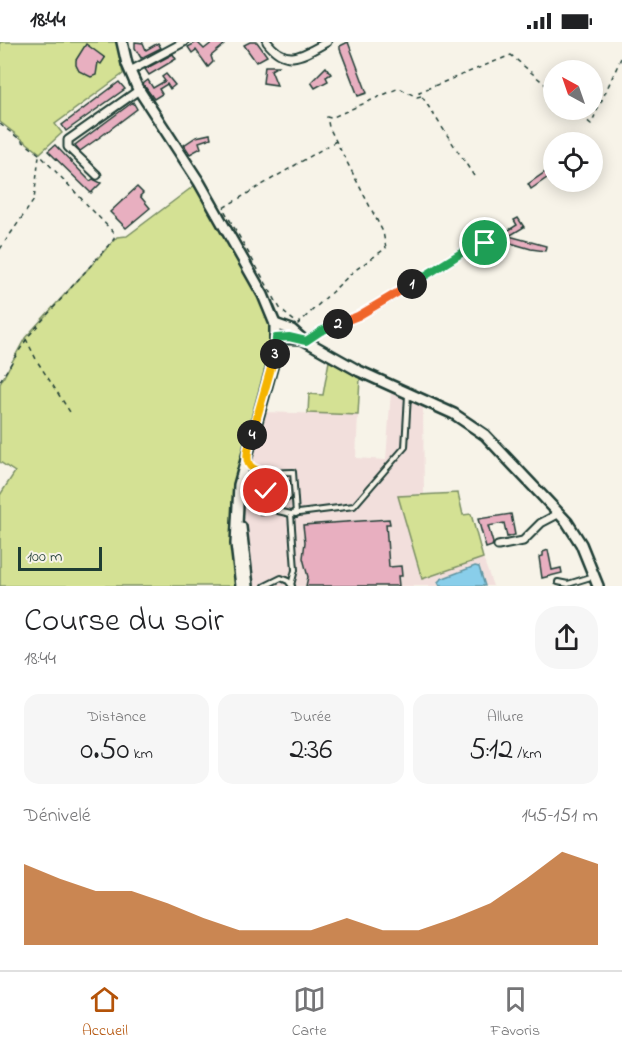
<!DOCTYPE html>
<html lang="fr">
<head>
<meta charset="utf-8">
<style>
  body { margin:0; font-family:"Indie Flower",sans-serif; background:#f6f6f6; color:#202124; height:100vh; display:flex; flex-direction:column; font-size:22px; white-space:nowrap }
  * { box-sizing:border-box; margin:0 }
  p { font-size:20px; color:#757577 }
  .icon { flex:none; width:33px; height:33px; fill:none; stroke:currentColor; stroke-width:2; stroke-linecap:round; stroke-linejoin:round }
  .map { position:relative; height:544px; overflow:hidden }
  .sheet { display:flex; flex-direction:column; background:#fff; flex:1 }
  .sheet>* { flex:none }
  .needle { width:39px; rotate:320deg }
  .tools { position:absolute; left:543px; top:18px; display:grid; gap:12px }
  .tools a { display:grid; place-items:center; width:60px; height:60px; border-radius:50%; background:#fff; box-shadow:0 3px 15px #0003; font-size:30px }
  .scale { position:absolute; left:18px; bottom:15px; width:84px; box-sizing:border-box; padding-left:6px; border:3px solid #1f3d34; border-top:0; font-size:16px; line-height:21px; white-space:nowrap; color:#1f3d34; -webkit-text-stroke:4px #f7f3e8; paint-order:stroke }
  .pin { position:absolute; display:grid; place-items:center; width:51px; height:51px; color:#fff; margin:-26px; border:3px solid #fff; border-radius:50%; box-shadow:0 2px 6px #0007 }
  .km { position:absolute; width:30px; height:30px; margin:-15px; border-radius:50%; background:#222; color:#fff; font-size:16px; line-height:30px; text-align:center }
  .round { display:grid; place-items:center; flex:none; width:63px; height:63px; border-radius:24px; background:#f6f6f6 }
  .head { display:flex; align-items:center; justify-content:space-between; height:102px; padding:0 24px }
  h1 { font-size:33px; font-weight:600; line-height:45px }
  .stats { display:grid; grid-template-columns:repeat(3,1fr); gap:9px; height:102px; padding:6px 24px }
  .stats div { display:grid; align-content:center; border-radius:15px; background:#f6f6f6; text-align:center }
  .stats b { font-size:30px; font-weight:600 }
  .stats small { font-size:16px; font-weight:400 }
  .stats p { font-size:16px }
  .chart { height:168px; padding:12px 24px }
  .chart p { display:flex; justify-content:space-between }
  .chart svg { width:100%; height:108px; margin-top:6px; fill:#b45309; opacity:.7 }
  .status { display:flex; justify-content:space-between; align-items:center; height:42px; padding:0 30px; background:#fff; direction:ltr }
  .status svg { height:16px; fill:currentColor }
  .tab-bar { display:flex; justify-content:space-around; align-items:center; height:84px; border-top:2px solid #e0e0e0; background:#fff; font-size:16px; color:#757577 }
  .tab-bar a { display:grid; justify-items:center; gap:3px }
  .tab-bar .on { color:#b45309 }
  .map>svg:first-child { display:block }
  .built { fill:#f2dfdc }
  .green { fill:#d4e194; stroke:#7a8f64; stroke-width:1.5 }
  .water { fill:#89ceea; stroke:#5f94a1; stroke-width:1.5 }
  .building { fill:#e8afc0; stroke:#1f3d34; stroke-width:1.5 }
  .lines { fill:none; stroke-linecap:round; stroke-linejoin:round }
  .lane-casing { stroke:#1f3d34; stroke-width:8 }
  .street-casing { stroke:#1f3d34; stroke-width:11 }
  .secondary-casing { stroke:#1f3d34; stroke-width:14 }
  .path { stroke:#1f3d34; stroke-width:1.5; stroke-dasharray:4.5 4.5; stroke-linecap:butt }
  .lane { stroke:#f7f3e8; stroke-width:4 }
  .street { stroke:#f7f3e8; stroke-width:7 }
  .secondary { stroke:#f7f3e8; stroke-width:9 }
  .split-1-casing { stroke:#fff; stroke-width:12 }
  .split-2-casing { stroke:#fff; stroke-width:12 }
  .split-3-casing { stroke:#fff; stroke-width:12 }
  .split-4-casing { stroke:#fff; stroke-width:12 }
  .split-5-casing { stroke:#fff; stroke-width:12 }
  .split-1 { stroke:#22a559; stroke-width:8 }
  .split-2 { stroke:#f0652b; stroke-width:8 }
  .split-3 { stroke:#22a559; stroke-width:8 }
  .split-4 { stroke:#f5b400; stroke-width:8 }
  .split-5 { stroke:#f5b400; stroke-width:8 }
</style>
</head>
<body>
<div class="status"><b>18:44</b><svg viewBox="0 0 49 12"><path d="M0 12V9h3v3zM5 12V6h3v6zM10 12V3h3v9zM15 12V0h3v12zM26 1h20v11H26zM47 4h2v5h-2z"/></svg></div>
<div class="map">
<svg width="622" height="544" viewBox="0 0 622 544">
  <rect width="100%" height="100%" fill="#f7f3e8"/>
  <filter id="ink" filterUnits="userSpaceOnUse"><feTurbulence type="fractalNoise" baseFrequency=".0167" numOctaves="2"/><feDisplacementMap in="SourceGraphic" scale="12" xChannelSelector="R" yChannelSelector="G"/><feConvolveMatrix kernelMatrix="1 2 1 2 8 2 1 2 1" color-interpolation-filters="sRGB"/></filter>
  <g filter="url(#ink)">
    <!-- built -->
    <polygon class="built" points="391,349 423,364 424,452 398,454 422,536 483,516 493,544 249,544 242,486 242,457 249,419 262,370 358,373 356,416 386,418"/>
    <!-- green -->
    <g class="green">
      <polygon points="0,0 117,0 123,32 55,82 62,91 40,111 0,80"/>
      <polygon points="199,140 263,253 276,296 239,459 248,544 0,544 0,453 15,430 0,420 0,342 25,296 117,195 127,194"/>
      <polygon points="329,319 360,336 358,373 308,371 309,352 323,353"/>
      <polygon points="458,451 463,473 471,472 483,516 422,537 398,454"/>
    </g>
    <!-- water -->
    <polygon class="water" points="475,524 479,525 485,544 440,544 438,540 441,537"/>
    <!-- building -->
    <g class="building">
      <polygon points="135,0 143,1 146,8 158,1 161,6 141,16 135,6"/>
      <polygon points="197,0 204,7 213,0 221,0 224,3 211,14 213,20 208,25 196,8 192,11 188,5"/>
      <polygon points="250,0 257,0 267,14 256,20 244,3"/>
      <polygon points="348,0 367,51 358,54 340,7 340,4"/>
      <polygon points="86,2 105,16 101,22 98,20 96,33 91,35 79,29 76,23 76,18"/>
      <polygon points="173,12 176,17 149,33 145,27"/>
      <polygon points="265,24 278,24 271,28 277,43 263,41"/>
      <polygon points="326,25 331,32 326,35 328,39 315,46 311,40"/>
      <polygon points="166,32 175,43 170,47 167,42 159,47 162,52 154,57 143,42 148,38 153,46 165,39 162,35"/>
      <polygon points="119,40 125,47 66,89 62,83"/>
      <polygon points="133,60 137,67 100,95 80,109 75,103"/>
      <polygon points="210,92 211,96 199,100 201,106 190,112 184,103 196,95"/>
      <polygon points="55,103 90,139 93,137 101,141 91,151 48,109"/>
      <polygon points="554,124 554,131 531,147 528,142"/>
      <polygon points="137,145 143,151 140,154 150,166 126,186 110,170"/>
      <polygon points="518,176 524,185 509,194 546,204 545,209 531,207 507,200 505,196 498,199 493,190 498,188 501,193 517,183 514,178"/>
      <polygon points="511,472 515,493 507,495 504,481 488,484 493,501 492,504 486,506 478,477"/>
      <polygon points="389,477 390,482 386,482 389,525 401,524 402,534 398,534 399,544 306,544 308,535 303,516 305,500 303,483"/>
      <polygon points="548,508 552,528 561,526 562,531 542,536 539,515 543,514 543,510"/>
    </g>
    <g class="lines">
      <defs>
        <g id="lane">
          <path d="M306,299C320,285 343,282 360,273C399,253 436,227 474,203L485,201L504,204"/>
          <path d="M246,420C258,434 276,430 293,430L296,472"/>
          <polyline points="253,427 258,438 262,470"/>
          <polyline points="276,430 277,441 267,444 266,454 269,460 277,462 278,469 291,472"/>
          <polyline points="282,440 287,456"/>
          <polyline points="277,441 288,442 289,455 277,462"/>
          <polyline points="279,441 283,447 283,459"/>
          <polyline points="277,442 279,461"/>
          <polyline points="269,459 272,442"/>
          <polyline points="274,461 277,441"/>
          <polyline points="558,540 568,542 594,534"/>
          <polyline points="291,543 295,528 291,472 354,464 405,405 408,353"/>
          <polyline points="265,544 281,536 288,539 292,544"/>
        </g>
        <g id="street">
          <path d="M267,0C287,26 303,13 327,0"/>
          <polyline points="130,29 184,0"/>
          <polyline points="97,133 68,105 68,98 139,48"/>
          <polyline points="498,504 523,499 541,481 560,471"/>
        </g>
        <g id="secondary">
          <polyline points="122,0 127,22 137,45 199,140 263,253 275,282 275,314 239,443 236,502 241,544"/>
          <polyline points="275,282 292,288 302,297 359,329 454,372 485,393 567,480 581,502 598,544"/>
          <polyline points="276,296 302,297"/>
          <polyline points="241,485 248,544"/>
        </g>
      </defs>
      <!-- lane casing -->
      <use href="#lane" class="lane-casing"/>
      <!-- street casing -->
      <use href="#street" class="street-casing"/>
      <!-- secondary casing -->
      <use href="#secondary" class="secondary-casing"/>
      <!-- path -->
      <g class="path">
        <polyline points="574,68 591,82 622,14"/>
        <polyline points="0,82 39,112 114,191 114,197 26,297 37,319 70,370"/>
        <polyline points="336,99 223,166 281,268 298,282 354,229 386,206 383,190 336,99 329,85 327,75 331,76 399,46 417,55 421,54"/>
        <polyline points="474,134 419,50 511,13 554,50"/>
        <polyline points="0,207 34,158 39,114"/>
        <polyline points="0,339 26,298"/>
      </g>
      <!-- lane -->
      <use href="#lane" class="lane"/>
      <!-- street -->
      <use href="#street" class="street"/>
      <!-- secondary -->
      <use href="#secondary" class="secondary"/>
    </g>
  </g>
  <g class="lines" filter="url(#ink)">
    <defs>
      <polyline id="split-1" points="412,242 474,203 485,201"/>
      <polyline id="split-2" points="338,282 358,274 412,242"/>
      <polyline id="split-3" points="275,312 276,296 289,295 306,299 321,289 338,282"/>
      <polyline id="split-4" points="252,393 275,312"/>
      <path id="split-5" d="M252,393C244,419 243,431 276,430L277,441L267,444L266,449"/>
    </defs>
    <!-- split-1 casing -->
    <use href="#split-1" class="split-1-casing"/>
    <!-- split-2 casing -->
    <use href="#split-2" class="split-2-casing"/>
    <!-- split-3 casing -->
    <use href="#split-3" class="split-3-casing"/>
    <!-- split-4 casing -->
    <use href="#split-4" class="split-4-casing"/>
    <!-- split-5 casing -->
    <use href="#split-5" class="split-5-casing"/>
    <!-- split-1 -->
    <use href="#split-1" class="split-1"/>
    <!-- split-2 -->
    <use href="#split-2" class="split-2"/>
    <!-- split-3 -->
    <use href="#split-3" class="split-3"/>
    <!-- split-4 -->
    <use href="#split-4" class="split-4"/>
    <!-- split-5 -->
    <use href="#split-5" class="split-5"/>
  </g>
</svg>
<div class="tools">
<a><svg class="needle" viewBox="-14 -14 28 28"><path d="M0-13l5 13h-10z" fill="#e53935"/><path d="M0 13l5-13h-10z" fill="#757577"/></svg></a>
<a><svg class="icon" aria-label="locate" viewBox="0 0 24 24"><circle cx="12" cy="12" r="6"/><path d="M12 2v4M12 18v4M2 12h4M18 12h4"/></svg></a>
</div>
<div class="scale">100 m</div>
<div class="pin" style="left:485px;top:201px;background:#1e9e55"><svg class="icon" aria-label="arrive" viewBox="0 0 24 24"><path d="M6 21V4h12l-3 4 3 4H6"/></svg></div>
<div class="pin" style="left:266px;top:449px;background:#d93025"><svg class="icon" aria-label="check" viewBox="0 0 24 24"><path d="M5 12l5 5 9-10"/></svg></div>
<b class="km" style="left:412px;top:242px">1</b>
<b class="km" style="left:338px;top:282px">2</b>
<b class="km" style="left:275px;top:312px">3</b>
<b class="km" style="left:252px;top:393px">4</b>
</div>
<section class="sheet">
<div class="head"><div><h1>Course du soir</h1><p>18:44</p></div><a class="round"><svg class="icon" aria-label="share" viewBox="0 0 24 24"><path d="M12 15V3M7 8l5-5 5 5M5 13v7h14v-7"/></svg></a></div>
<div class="stats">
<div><p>Distance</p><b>0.50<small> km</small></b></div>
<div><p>Durée</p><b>2:36</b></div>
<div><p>Allure</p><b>5:12<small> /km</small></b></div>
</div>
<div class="chart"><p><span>Dénivelé</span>145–151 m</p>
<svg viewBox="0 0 160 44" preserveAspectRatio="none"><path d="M0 44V11L10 17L20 22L30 22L40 27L50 33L60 38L70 38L80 38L90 33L100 38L110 38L120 33L130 27L140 17L150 6L160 11V44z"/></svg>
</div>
</section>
<nav class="tab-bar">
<a class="on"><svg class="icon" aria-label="home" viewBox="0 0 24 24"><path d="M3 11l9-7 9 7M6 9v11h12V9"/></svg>Accueil</a>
<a><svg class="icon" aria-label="map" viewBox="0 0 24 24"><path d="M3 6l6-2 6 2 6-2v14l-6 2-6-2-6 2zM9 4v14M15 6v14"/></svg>Carte</a>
<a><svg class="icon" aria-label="saved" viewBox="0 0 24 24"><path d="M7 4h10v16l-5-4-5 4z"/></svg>Favoris</a>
</nav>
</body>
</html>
